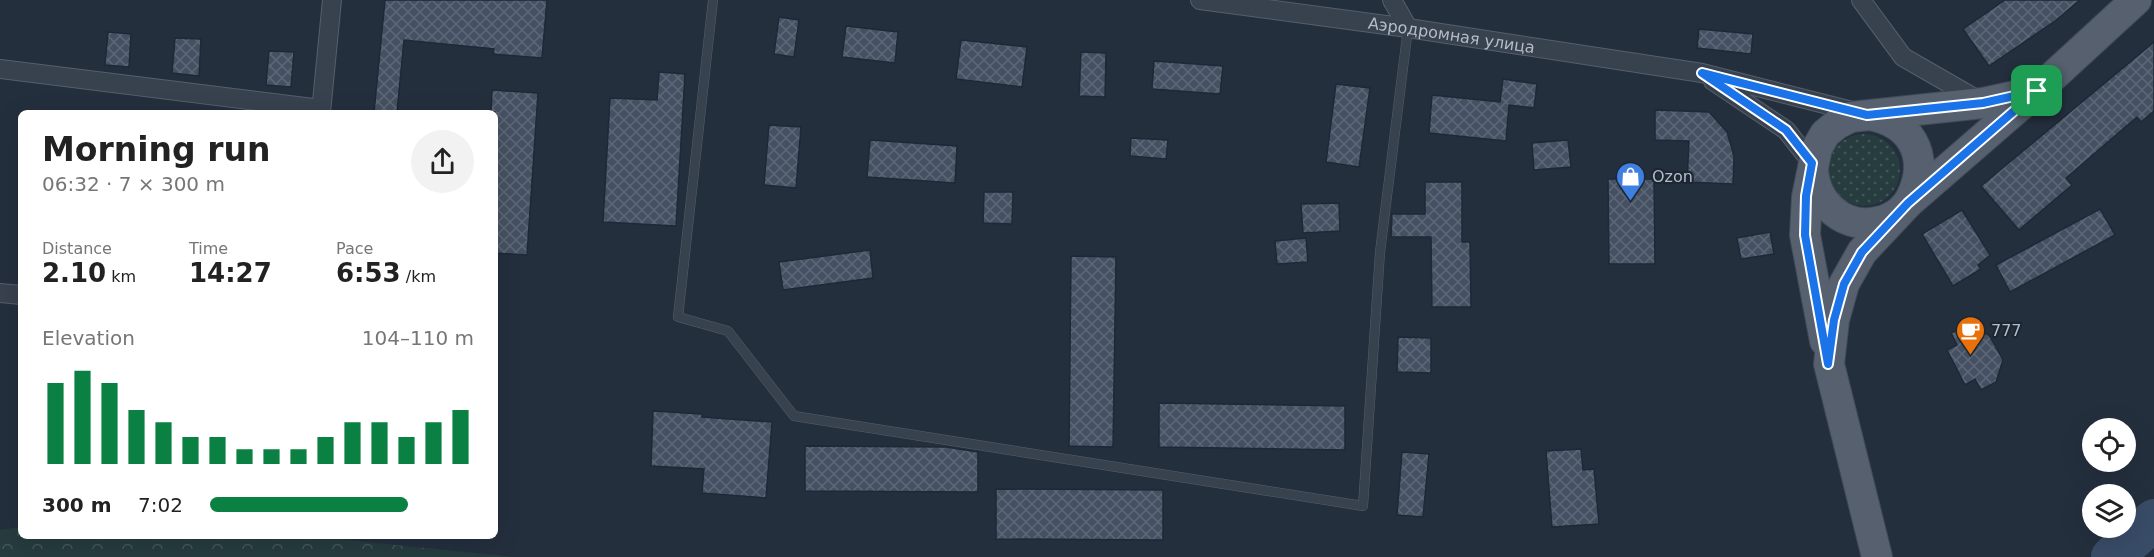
<!DOCTYPE html>
<html lang="en">
<head>
<meta charset="utf-8">
<style>
  body { margin:0; font-family:"DejaVu Sans",sans-serif; background:#f2f2f2; color:#222; height:100vh; display:flex; flex-direction:column; font-size:22px; white-space:nowrap }
  * { box-sizing:border-box; margin:0 }
  p { font-size:20px; color:#767676 }
  .icon { flex:none; width:33px; height:33px; fill:none; stroke:currentColor; stroke-width:2; stroke-linecap:round; stroke-linejoin:round }
  .map { position:relative; flex:1; overflow:hidden }
  .sheet { position:absolute; left:18px; top:110px; width:480px; height:429px; display:flex; flex-direction:column; background:#fff; border-radius:9px; box-shadow:0 6px 24px #0002 }
  .sheet>* { flex:none }
  .buttons { position:absolute; left:2082px; top:418px; display:grid; gap:12px }
  .buttons a { display:grid; place-items:center; width:54px; height:54px; border-radius:50%; background:#fff; box-shadow:0 6px 24px #0002; font-size:30px }
  .pin { position:absolute; display:grid; place-items:center; width:51px; height:51px; color:#fff; margin:-26px; border-radius:12px; box-shadow:0 3px 9px #0006 }
  .round { display:grid; place-items:center; flex:none; width:63px; height:63px; border-radius:32px; background:#f2f2f2 }
  .overview { display:flex; align-items:center; justify-content:space-between; height:102px; padding:0 24px }
  h1 { font-size:33px; font-weight:600; line-height:45px }
  .stats { display:grid; grid-template-columns:repeat(3,1fr); gap:9px; height:102px; padding:6px 24px }
  .stats div { display:grid; align-content:center }
  .stats b { font-size:26px; font-weight:600 }
  .stats small { font-size:16px; font-weight:400 }
  .stats p { font-size:16px }
  .chart { height:168px; padding:12px 24px }
  .chart p { display:flex; justify-content:space-between }
  .chart svg { width:100%; height:108px; margin-top:6px; stroke:#0b8043; stroke-width:6 }
  ul { padding:0 24px; list-style:none; font-size:20px }
  li { display:grid; grid-template-columns:96px 72px 1fr; align-items:center; height:45px }
  li i { height:15px; border-radius:8px; background:#0b8043 }
  .map>svg:first-child { display:block }
  .grass { fill:url(#grass-dots) }
  .forest { fill:url(#forest-crowns) }
  .lines { fill:none; stroke-linecap:round; stroke-linejoin:round }
  .river { stroke:#394c67; stroke-width:42 }
  .building { fill:url(#building-cross-hatch); stroke:#1f2835; stroke-width:1.5 }
  .service-casing { stroke:#565f6c; stroke-width:10 }
  .minor-casing { stroke:#565f6c; stroke-width:20 }
  .primary-casing { stroke:#414a57; stroke-width:32 }
  .service { stroke:#38414e; stroke-width:9 }
  .minor { stroke:#38414e; stroke-width:18 }
  .primary { stroke:#56606e; stroke-width:30 }
  .route-casing { stroke:#fff; stroke-width:12 }
  .route { stroke:#1a73e8; stroke-width:8 }
  .labels { text-anchor:middle; stroke-width:4.5; stroke-linejoin:round; paint-order:stroke }
  .street-label { font-size:16px; fill:#b4bcc9; stroke:#1d2633 }
  .poi-label { font-size:16px; fill:#b4bcc9; stroke:#1d2633; text-anchor:start }
</style>
</head>
<body>
<div class="map">
<svg width="2154" height="557" viewBox="0 0 2154 557">
  <defs>
    <pattern id="grass-dots" width="8" height="8" patternUnits="userSpaceOnUse" patternTransform="scale(1.5)"><rect width="8" height="8" fill="#263c3f"/><path d="M2 2h.1M6 6h.1" fill="none" stroke="#435659" stroke-width="1.8" stroke-linecap="round"/></pattern>
    <pattern id="forest-crowns" width="20" height="18" patternUnits="userSpaceOnUse" patternTransform="scale(1.5)"><rect width="20" height="18" fill="#263c3f"/><path d="M2 6a3 3 0 1 1 6 0M12 15a3 3 0 1 1 6 0" fill="none" stroke="#435659"/></pattern>
    <pattern id="building-cross-hatch" width="8" height="8" patternUnits="userSpaceOnUse" patternTransform="scale(1.5)"><rect width="8" height="8" fill="#455162"/><path d="M0 0l8 8M0 8l8-8" fill="none" stroke="#5d6877"/></pattern>
  </defs>
  <rect width="100%" height="100%" fill="#242f3e"/>
  <!-- grass -->
  <circle class="grass" cx="1864" cy="170" r="36"/>
  <!-- forest -->
  <polygon class="forest" points="21,527 21,536 307,536 514,557 0,557 0,530"/>
  <g class="lines">
    <!-- river -->
    <polyline class="river" points="2112,557 2154,520"/>
  </g>
  <!-- building -->
  <g class="building">
    <polygon points="385,0 547,0 542,58 493,54 494,49 404,40 397,112 374,112"/>
    <polygon points="2005,0 2080,0 2055,21 1989,66 1963,29"/>
    <polygon points="779,17 799,20 794,57 774,54"/>
    <polygon points="846,26 898,32 895,63 842,57"/>
    <polygon points="1699,29 1753,34 1751,54 1697,48"/>
    <polygon points="108,32 131,34 129,67 105,65"/>
    <polygon points="175,38 201,39 199,76 172,73"/>
    <polygon points="961,40 1027,47 1022,87 956,79"/>
    <polygon points="2154,42 2154,111 2141,122 2137,117 2066,178 2072,185 2019,230 1981,186"/>
    <polygon points="269,51 294,52 291,87 266,85"/>
    <polygon points="1081,52 1106,53 1105,97 1079,96"/>
    <polygon points="1154,61 1223,66 1220,94 1152,89"/>
    <polygon points="659,72 685,74 676,226 603,222 610,98 657,100"/>
    <polygon points="1503,79 1537,84 1534,108 1509,105 1506,141 1429,133 1432,95 1500,102"/>
    <polygon points="1336,84 1370,88 1359,167 1326,162"/>
    <polygon points="492,90 538,93 527,255 495,253 495,112 491,112"/>
    <polygon points="1655,110 1709,112 1727,132 1734,156 1733,184 1687,182 1689,141 1655,140"/>
    <polygon points="769,125 801,127 796,188 764,185"/>
    <polygon points="1131,138 1168,140 1166,159 1130,156"/>
    <polygon points="870,140 957,146 955,183 867,177"/>
    <polygon points="1568,140 1571,167 1534,170 1532,143"/>
    <polygon points="1608,179 1654,179 1655,264 1609,264"/>
    <polygon points="1425,182 1462,182 1462,242 1470,242 1471,307 1432,307 1431,237 1391,237 1392,214 1425,214"/>
    <polygon points="984,192 1013,192 1012,224 983,223"/>
    <polygon points="1339,203 1340,231 1303,233 1301,204"/>
    <polygon points="2100,209 2115,235 2010,292 1996,265"/>
    <polygon points="1962,210 1990,255 1978,265 1981,269 1953,286 1922,234"/>
    <polygon points="1770,232 1774,254 1741,259 1737,238"/>
    <polygon points="1306,238 1308,262 1277,264 1275,241"/>
    <polygon points="870,250 873,278 783,290 779,262"/>
    <polygon points="1071,256 1116,257 1113,447 1069,446"/>
    <polygon points="1966,326 1989,335 2003,360 1996,382 1981,390 1975,379 1965,385 1947,350 1957,345 1951,333"/>
    <polygon points="1398,337 1431,338 1431,373 1397,372"/>
    <polygon points="1159,403 1345,406 1345,450 1159,447"/>
    <polygon points="653,411 702,414 702,417 772,422 766,498 702,493 704,469 651,466"/>
    <polygon points="805,446 946,447 978,452 978,492 805,491"/>
    <polygon points="1581,449 1583,470 1594,469 1599,524 1552,527 1546,451"/>
    <polygon points="1402,452 1429,454 1423,517 1397,515"/>
    <polygon points="996,489 1163,490 1163,540 996,539"/>
  </g>
  <g class="lines">
    <defs>
      <polyline id="service" points="713,0 678,317 728,331 794,416 1363,506 1380,252 1408,28"/>
      <g id="minor">
        <path id="s1" d="M1200,0L1408,28L1702,73L1860,113"/>
        <polyline points="1392,0 1408,28"/>
        <polyline points="1861,0 1903,57 1983,103"/>
        <polyline points="0,69 321,109"/>
        <polyline points="1713,81 1786,130 1812,163"/>
        <polyline points="321,112 332,0"/>
        <polyline points="0,293 21,295"/>
      </g>
      <g id="primary">
        <path d="M1870,115C1917,124 1931,163 1908,203"/>
        <path d="M1813,169C1815,204 1845,231 1881,221C1887,220 1893,216 1898,213"/>
        <polyline points="1825,341 1805,235 1807,197 1817,148 1825,134 1837,124 1851,117 1983,103 2034,92"/>
        <polyline points="1877,557 1829,364 1834,320 1844,284 1862,252 1908,203 2037,91 2136,0"/>
      </g>
    </defs>
    <!-- service casing -->
    <use href="#service" class="service-casing"/>
    <!-- minor casing -->
    <use href="#minor" class="minor-casing"/>
    <!-- primary casing -->
    <use href="#primary" class="primary-casing"/>
    <!-- service -->
    <use href="#service" class="service"/>
    <!-- minor -->
    <use href="#minor" class="minor"/>
    <!-- primary -->
    <use href="#primary" class="primary"/>
  </g>
  <g class="lines">
    <defs>
      <polygon id="route" points="1702,73 1867,115 1983,103 2037,91 1908,203 1862,252 1844,284 1834,320 1828,364 1805,235 1806,196 1812,163 1786,130"/>
    </defs>
    <!-- route casing -->
    <use href="#route" class="route-casing"/>
    <!-- route -->
    <use href="#route" class="route"/>
  </g>
  <!-- icons -->
  <defs>
    <symbol id="shop-pin" viewBox="-11 -11 22 30"><path d="M0 17L-7.5 6A9.5 9.5 0 1 1 7.5 6Z" fill="#3f7fe0" stroke="#1d2633"/><path d="M-5-2.5h2.3a2.7 3.5 0 0 1 5.4 0H5L5.5 6h-11ZM-1.5-2.5h3a1.5 2.3 0 0 0-3 0Z" fill="#fff"/></symbol>
    <symbol id="cafe-pin" viewBox="-11 -11 22 30"><path d="M0 17L-7.5 6A9.5 9.5 0 1 1 7.5 6Z" fill="#e8710a" stroke="#1d2633"/><path d="M-5.5-4.5H6V0H3Q3 3.5 0 3.5H-2.5Q-5.5 3.5-5.5 0ZM3-3.2v2h1.7v-2ZM-6 4.5H4V6H-6Z" fill="#fff"/></symbol>
  </defs>
  <g fill-rule="evenodd">
    <use href="#shop-pin" x="1614" y="160" width="33" height="45"/>
    <use href="#cafe-pin" x="1954" y="314" width="33" height="45"/>
  </g>
  <g class="labels">
    <!-- street labels -->
    <g class="street-label">
      <text dy="6" stroke="none"><textPath href="#s1" startOffset="254">Аэродромная улица</textPath></text>
    </g>
    <!-- poi labels -->
    <g class="poi-label">
      <text x="1652" y="182">Ozon</text>
      <text x="1991" y="336">777</text>
    </g>
  </g>
</svg>
<div class="buttons">
<a><svg class="icon" aria-label="locate" viewBox="0 0 24 24"><circle cx="12" cy="12" r="6"/><path d="M12 2v4M12 18v4M2 12h4M18 12h4"/></svg></a>
<a><svg class="icon" aria-label="layers" viewBox="0 0 24 24"><path d="M12 4l9 5-9 5-9-5zM3 14l9 5 9-5"/></svg></a>
</div>
<div class="pin" style="left:2037px;top:91px;background:#1e9e55"><svg class="icon" aria-label="arrive" viewBox="0 0 24 24"><path d="M6 21V4h12l-3 4 3 4H6"/></svg></div>
<section class="sheet">
<div class="overview"><div><h1>Morning run</h1><p>06:32 · 7 × 300 m</p></div><a class="round"><svg class="icon" aria-label="share" viewBox="0 0 24 24"><path d="M12 15V3M7 8l5-5 5 5M5 13v7h14v-7"/></svg></a></div>
<div class="stats">
<div><p>Distance</p><b>2.10<small> km</small></b></div>
<div><p>Time</p><b>14:27</b></div>
<div><p>Pace</p><b>6:53<small> /km</small></b></div>
</div>
<div class="chart"><p><span>Elevation</span>104–110 m</p>
<svg viewBox="0 0 160 44" preserveAspectRatio="none"><path d="M5 44V11M15 44V6M25 44V11M35 44V22M45 44V27M55 44V33M65 44V33M75 44V38M85 44V38M95 44V38M105 44V33M115 44V27M125 44V27M135 44V33M145 44V27M155 44V22"/></svg>
</div>
<ul>
<li><b>300 m</b>7:02<i style="width:75%"></i></li>
</ul>
</section>
</div>
</body>
</html>
